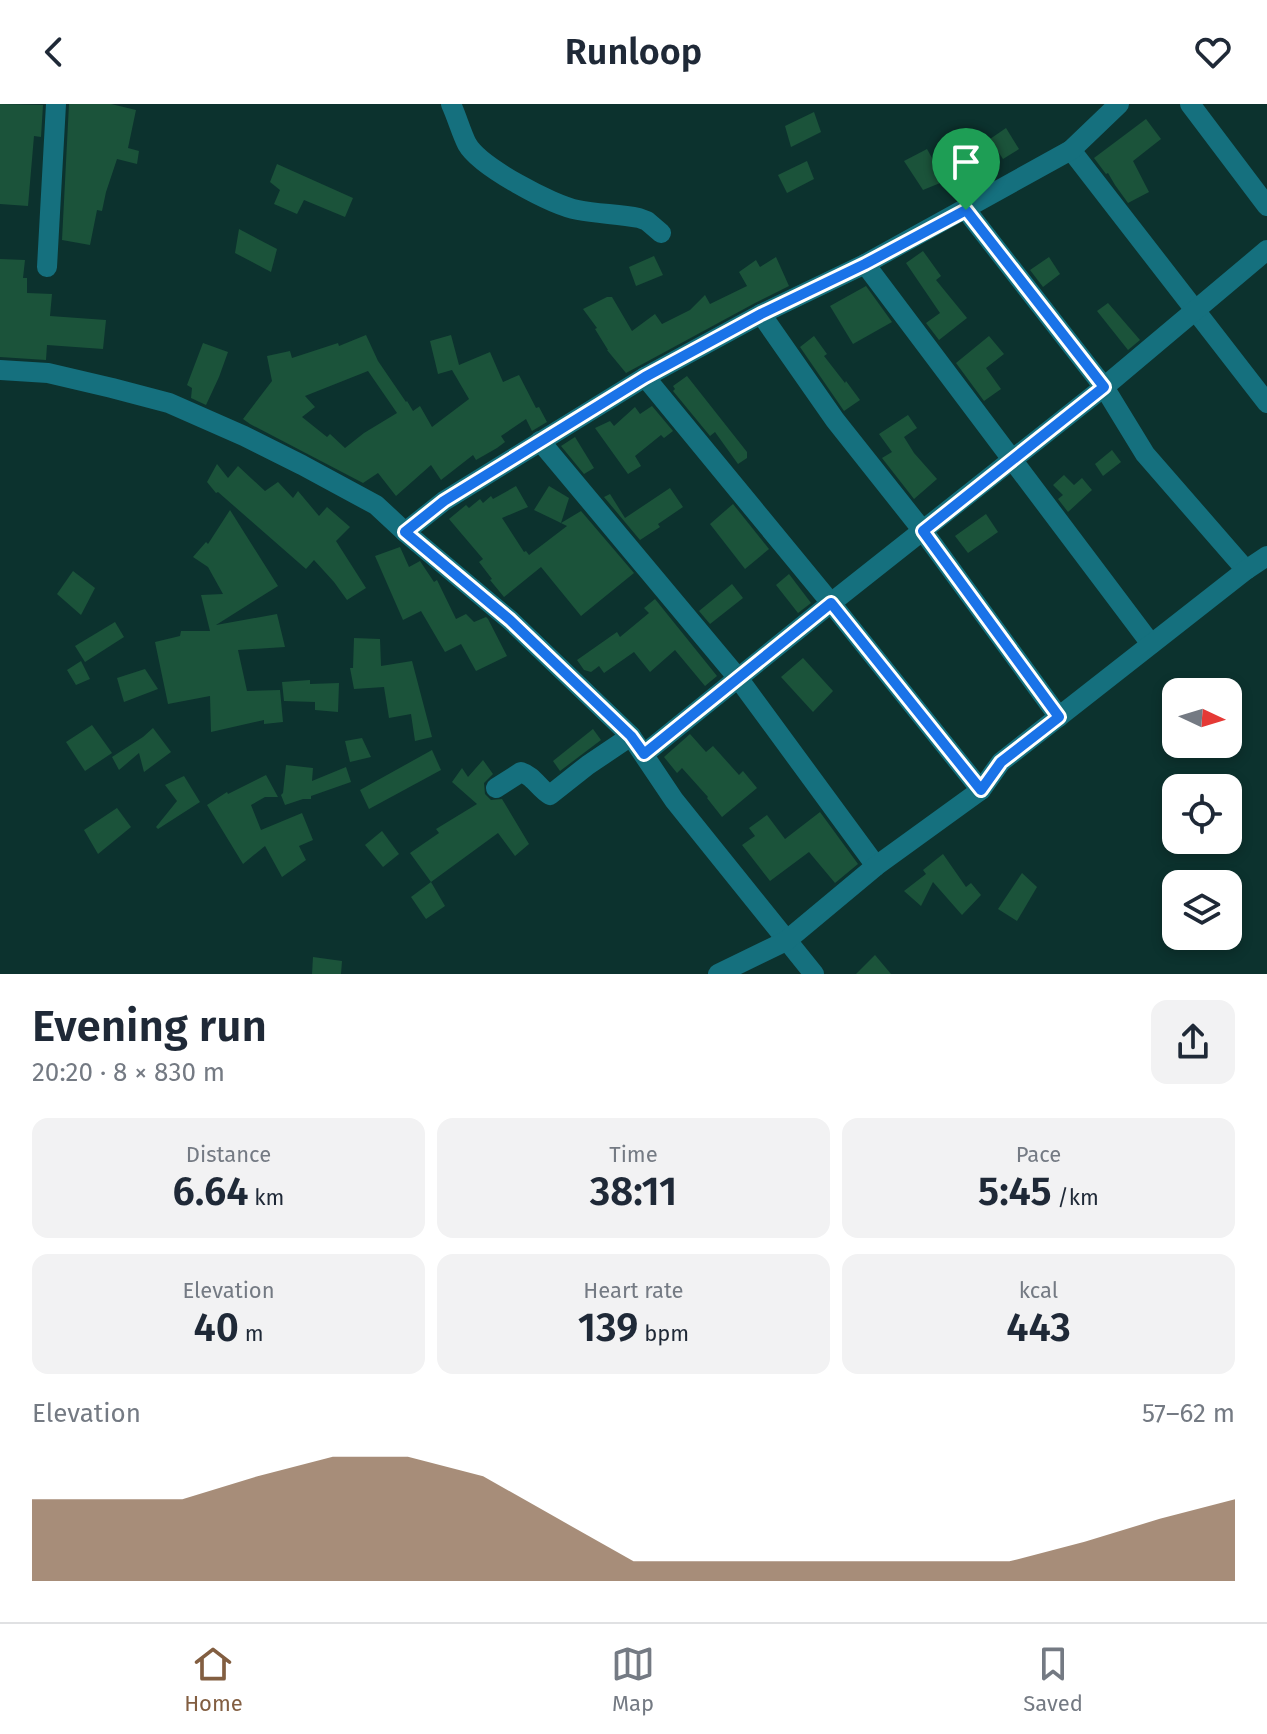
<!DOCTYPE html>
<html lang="en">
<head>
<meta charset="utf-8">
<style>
  body { margin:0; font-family:"Fira Sans",sans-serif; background:#f2f2f3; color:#1f2937; height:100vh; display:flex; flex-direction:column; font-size:30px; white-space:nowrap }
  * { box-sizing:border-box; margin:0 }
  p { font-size:26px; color:#747a83 }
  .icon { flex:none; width:44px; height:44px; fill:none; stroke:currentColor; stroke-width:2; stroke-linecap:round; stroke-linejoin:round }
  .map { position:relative; height:870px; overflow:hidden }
  .drawer { display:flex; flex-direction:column; background:#fff; flex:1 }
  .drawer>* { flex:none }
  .needle { width:52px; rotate:94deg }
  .tools { position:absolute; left:1162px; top:574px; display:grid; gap:16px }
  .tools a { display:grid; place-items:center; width:80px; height:80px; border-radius:16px; background:#fff; box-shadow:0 4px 12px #0003; font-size:40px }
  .pin { position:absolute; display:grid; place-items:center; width:68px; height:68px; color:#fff; margin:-82px -34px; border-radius:50% 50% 50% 0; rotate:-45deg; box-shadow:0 0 8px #0007 }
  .pin .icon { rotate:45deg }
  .round { display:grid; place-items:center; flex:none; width:84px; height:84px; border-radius:16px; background:#f2f2f3 }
  .summary { display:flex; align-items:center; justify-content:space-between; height:136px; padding:0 32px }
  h1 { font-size:44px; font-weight:600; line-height:60px }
  .figures { display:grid; grid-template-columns:repeat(3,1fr); gap:12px; height:136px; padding:8px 32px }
  .figures div { display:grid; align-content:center; border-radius:16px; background:#f2f2f3; text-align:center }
  .figures b { font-size:40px; font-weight:600 }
  .figures small { font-size:22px; font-weight:400 }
  .figures p { font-size:22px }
  .chart { height:224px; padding:16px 32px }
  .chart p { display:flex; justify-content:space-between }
  .chart svg { width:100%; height:144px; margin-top:8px; fill:#825e41; opacity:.7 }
  header { display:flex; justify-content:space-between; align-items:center; height:104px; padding:0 32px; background:#fff; font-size:36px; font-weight:600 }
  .dock { display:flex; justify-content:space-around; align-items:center; height:112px; border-top:2px solid #e0e1e3; background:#fff; font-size:22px; color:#747a83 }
  .dock a { display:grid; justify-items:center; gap:4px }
  .dock .current { color:#825e41 }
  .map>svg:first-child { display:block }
  .building { fill:#1b533a; fill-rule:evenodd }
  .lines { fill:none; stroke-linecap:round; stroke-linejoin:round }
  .minor { stroke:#15707e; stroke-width:20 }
  .route-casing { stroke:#fff; stroke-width:16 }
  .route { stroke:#1a73e8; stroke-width:10 }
</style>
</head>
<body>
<header><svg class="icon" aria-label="back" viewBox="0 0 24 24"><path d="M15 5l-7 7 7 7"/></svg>Runloop<svg class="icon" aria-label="heart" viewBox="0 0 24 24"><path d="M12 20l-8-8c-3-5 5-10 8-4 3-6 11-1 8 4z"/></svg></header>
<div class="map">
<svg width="1267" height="870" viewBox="0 0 1267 870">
  <rect width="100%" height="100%" fill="#0c322e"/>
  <!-- building -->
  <g class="building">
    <polygon points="0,0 43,1 41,33 34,32 28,102 0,100"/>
    <polygon points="69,0 111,0 136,6 128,44 139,47 137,60 117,55 106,88 102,107 97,106 90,141 62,136"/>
    <polygon points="814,8 821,28 791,43 785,22"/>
    <polygon points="1146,15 1161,35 1133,57 1149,88 1128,99 1115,81 1108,69 1106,70 1094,54"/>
    <polygon points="1006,24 1019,45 1003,55 990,35"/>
    <polygon points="927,45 945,77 923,86 904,57"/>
    <polygon points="807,57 814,75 787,89 778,71"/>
    <polygon points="277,60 353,94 345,113 304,96 297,110 274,100 280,86 270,78"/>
    <polygon points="239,125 277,145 271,168 235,149"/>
    <polygon points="923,147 941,172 936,176 967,214 939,236 926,219 940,209 906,159"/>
    <polygon points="654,152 663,171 636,182 629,163"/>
    <polygon points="776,153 789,182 755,199 626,269 607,246 608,246 595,225 597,224 583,205 607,193 612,193 632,227 655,210 662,220 690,206 705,191 710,200 747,182 739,168 756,156 760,163"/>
    <polygon points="1049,153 1060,170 1043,183 1030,166"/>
    <polygon points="0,155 25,156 23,174 27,174 27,189 52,190 50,212 106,216 103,245 47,241 46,256 0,253"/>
    <polygon points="866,182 892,218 853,240 830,202"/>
    <polygon points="1108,199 1140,236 1128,246 1097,207"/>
    <path d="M366,231L378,257L406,298L407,297L413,307L420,302L432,323L469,295L452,266L438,270L430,237L451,231L459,261L490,248L503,278L519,271L536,304L539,303L547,318L532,327L526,315L501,332L505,338L497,344L476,356L473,351L441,376L431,361L396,392L378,369L363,379L250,320L243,315L272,277L267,252L290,247L292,254L338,239L339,242ZM368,267L397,309L364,329L345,344L330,330L327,333L302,313L315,303L305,292Z"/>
    <polygon points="814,232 827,250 824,252 845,279 846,277 860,296 844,307 800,243"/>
    <polygon points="989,232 1004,250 986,264 1001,285 984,297 956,259"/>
    <polygon points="203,239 228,248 219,273 206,301 191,294 192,284 187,281"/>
    <polygon points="687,272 747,348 747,354 738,360 715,328 710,332 673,287 675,285 673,282"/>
    <polygon points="652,302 673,327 664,334 661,331 635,352 641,362 628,370 595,324 610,317 614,322 635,303 640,310"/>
    <polygon points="908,311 917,324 904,333 914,349 937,375 914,395 882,354 892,348 879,330"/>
    <polygon points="575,333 594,364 584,370 561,342"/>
    <polygon points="1112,346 1121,358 1103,372 1095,360"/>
    <polygon points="217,360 228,374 238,362 265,387 278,378 293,394 298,387 319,412 327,403 350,423 336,437 366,484 347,496 334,478 314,456 306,465 218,388 216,389 207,378"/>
    <polygon points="1064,371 1074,381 1082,374 1092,386 1068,408 1058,395 1063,391 1053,381"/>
    <polygon points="516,382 528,403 502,414 524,448 526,447 529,451 567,422 561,419 581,407 634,469 581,512 541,463 504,493 490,476 492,475 479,458 483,455 449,415 466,401 469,404 480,395 483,399 491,392 493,395"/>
    <polygon points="549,382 569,394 561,419 534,406"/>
    <polygon points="670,384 683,403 658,420 660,423 640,436 604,393 610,390 625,414"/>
    <polygon points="733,400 769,445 745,465 710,420"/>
    <polygon points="230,406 278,482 216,521 277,510 285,543 238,546 247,587 280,586 283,618 264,620 264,616 211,628 210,592 168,600 155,538 180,532 181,527 210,527 201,491 223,490 208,463 193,453 206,438 208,440"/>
    <polygon points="986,410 998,428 968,449 955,432"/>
    <polygon points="400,443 409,463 420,457 434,478 437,476 456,515 466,510 474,518 486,513 488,515 507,552 476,567 461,540 445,548 421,507 403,516 375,452"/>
    <polygon points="73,467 95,484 81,511 57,490"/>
    <polygon points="789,470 811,499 798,509 776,481"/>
    <polygon points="732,480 743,494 710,520 699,507"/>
    <polygon points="655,495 717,572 705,582 675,546 650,568 634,548 604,569 599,562 591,568 584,566 577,556 617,528 620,533 649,509 644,504"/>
    <polygon points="115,518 124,533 85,558 75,542"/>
    <polygon points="354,534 380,535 381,562 412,557 432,633 415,637 411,610 389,614 384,583 354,585 350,564 353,564"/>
    <polygon points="803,554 833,587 813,608 781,573"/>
    <polygon points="81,557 90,575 76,581 67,566"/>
    <polygon points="145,565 158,585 124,598 117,574"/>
    <polygon points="310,576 310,580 339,579 338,608 315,606 315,598 284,597 282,578"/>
    <polygon points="92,621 112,649 85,667 66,638"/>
    <polygon points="153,624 171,648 144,668 139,649 119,666 112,653 143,633"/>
    <polygon points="593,625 601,636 560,667 553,657"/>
    <polygon points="690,630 706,648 713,642 739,671 743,667 757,684 722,713 707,694 708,693 682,664 677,669 664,653"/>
    <polygon points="362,634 371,653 350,658 345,637"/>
    <polygon points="432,646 441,666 369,705 360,686"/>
    <polygon points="483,656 493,670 484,679 485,690 491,696 502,695 529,740 515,752 498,729 431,778 410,749 439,729 436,725 477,700 452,678 462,664 468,673"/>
    <polygon points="286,661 313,664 312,677 346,663 351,678 311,692 311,695 303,695 285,701 281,691 283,689"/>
    <polygon points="266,671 278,693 265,693 251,701 261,726 302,709 313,736 299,742 306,756 282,773 265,742 243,760 207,701 227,688 228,690"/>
    <polygon points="184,672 200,698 158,725 156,723 177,697 165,681"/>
    <polygon points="117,704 131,723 98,750 84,726"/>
    <polygon points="820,708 858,760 835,779 809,748 770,777 742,741 755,732 749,724 767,711 785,735"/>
    <polygon points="382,727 399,750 383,763 365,741"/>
    <polygon points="943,750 966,783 971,779 981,791 962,811 933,778 921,802 904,787 926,770 923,766"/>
    <polygon points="1022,769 1037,783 1017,817 998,805"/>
    <polygon points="431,778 445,802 426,815 411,793"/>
    <polygon points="875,851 891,870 856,870"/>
    <polygon points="313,853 342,857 341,870 312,870"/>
  </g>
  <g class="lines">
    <!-- minor -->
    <g class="minor">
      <path d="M451,0C457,13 461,28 467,40C480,63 552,101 578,106C598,110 619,110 639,114L647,117L661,129"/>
      <polyline points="1190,0 1267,102"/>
      <polyline points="1071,46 1267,299"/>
      <polyline points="865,160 1151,540"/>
      <polyline points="47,163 56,0"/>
      <polyline points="761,210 835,316 923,427 1059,613"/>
      <polyline points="0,266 48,269 112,284 169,299 244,332 302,361 376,401 405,428 510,516 631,632 674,696 814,870"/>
      <polyline points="645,273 831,499 981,686"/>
      <polyline points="540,337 738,574 876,762"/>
      <polyline points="405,428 444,397 645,273 761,210 865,160 1071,46 1119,0"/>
      <polyline points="1246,466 1145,350 1104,283 1267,146"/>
      <polyline points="644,650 831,499 1104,283 966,106"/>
      <path d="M496,684L521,668C534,672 539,685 550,691L588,661L631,632"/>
      <polyline points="718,870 786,837 876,762 981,686 1001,658 1246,466 1267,452"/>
    </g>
  </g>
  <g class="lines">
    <defs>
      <polygon id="route" points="966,106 1104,283 923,427 1059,613 1001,658 981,686 831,499 644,650 631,632 510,516 405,428 444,397 645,273 761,210 865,160"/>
    </defs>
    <!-- route casing -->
    <use href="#route" class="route-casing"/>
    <!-- route -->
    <use href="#route" class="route"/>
  </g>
</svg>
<div class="tools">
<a><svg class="needle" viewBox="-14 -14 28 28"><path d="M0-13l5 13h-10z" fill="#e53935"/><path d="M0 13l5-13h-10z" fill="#747a83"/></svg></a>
<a><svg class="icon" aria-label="locate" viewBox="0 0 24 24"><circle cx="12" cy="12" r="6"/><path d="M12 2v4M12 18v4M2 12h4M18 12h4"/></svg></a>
<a><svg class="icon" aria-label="layers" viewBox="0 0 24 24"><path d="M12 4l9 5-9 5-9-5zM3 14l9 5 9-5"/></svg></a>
</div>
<div class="pin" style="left:966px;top:106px;background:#1e9e55"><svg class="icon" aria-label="arrive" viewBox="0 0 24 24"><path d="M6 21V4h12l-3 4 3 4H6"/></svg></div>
</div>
<section class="drawer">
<div class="summary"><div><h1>Evening run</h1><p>20:20 · 8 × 830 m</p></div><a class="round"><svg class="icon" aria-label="share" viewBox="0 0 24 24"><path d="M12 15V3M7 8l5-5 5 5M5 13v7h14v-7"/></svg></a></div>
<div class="figures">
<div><p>Distance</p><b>6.64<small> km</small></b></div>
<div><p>Time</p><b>38:11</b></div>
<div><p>Pace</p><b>5:45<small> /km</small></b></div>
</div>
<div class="figures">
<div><p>Elevation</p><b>40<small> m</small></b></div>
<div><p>Heart rate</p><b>139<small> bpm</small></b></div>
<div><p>kcal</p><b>443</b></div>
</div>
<div class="chart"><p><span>Elevation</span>57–62 m</p>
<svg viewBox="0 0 160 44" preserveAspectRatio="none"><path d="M0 44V19L10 19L20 19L30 12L40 6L50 6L60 12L70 25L80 38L90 38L100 38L110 38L120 38L130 38L140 32L150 25L160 19V44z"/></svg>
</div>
</section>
<nav class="dock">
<a class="current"><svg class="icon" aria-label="home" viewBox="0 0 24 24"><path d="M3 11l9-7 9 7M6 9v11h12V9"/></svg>Home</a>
<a><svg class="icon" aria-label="map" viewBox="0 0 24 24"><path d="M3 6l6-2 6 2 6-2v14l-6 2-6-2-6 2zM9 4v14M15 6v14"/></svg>Map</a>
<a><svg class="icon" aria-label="saved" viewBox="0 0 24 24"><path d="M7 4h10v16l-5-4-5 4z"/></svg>Saved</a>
</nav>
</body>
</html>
